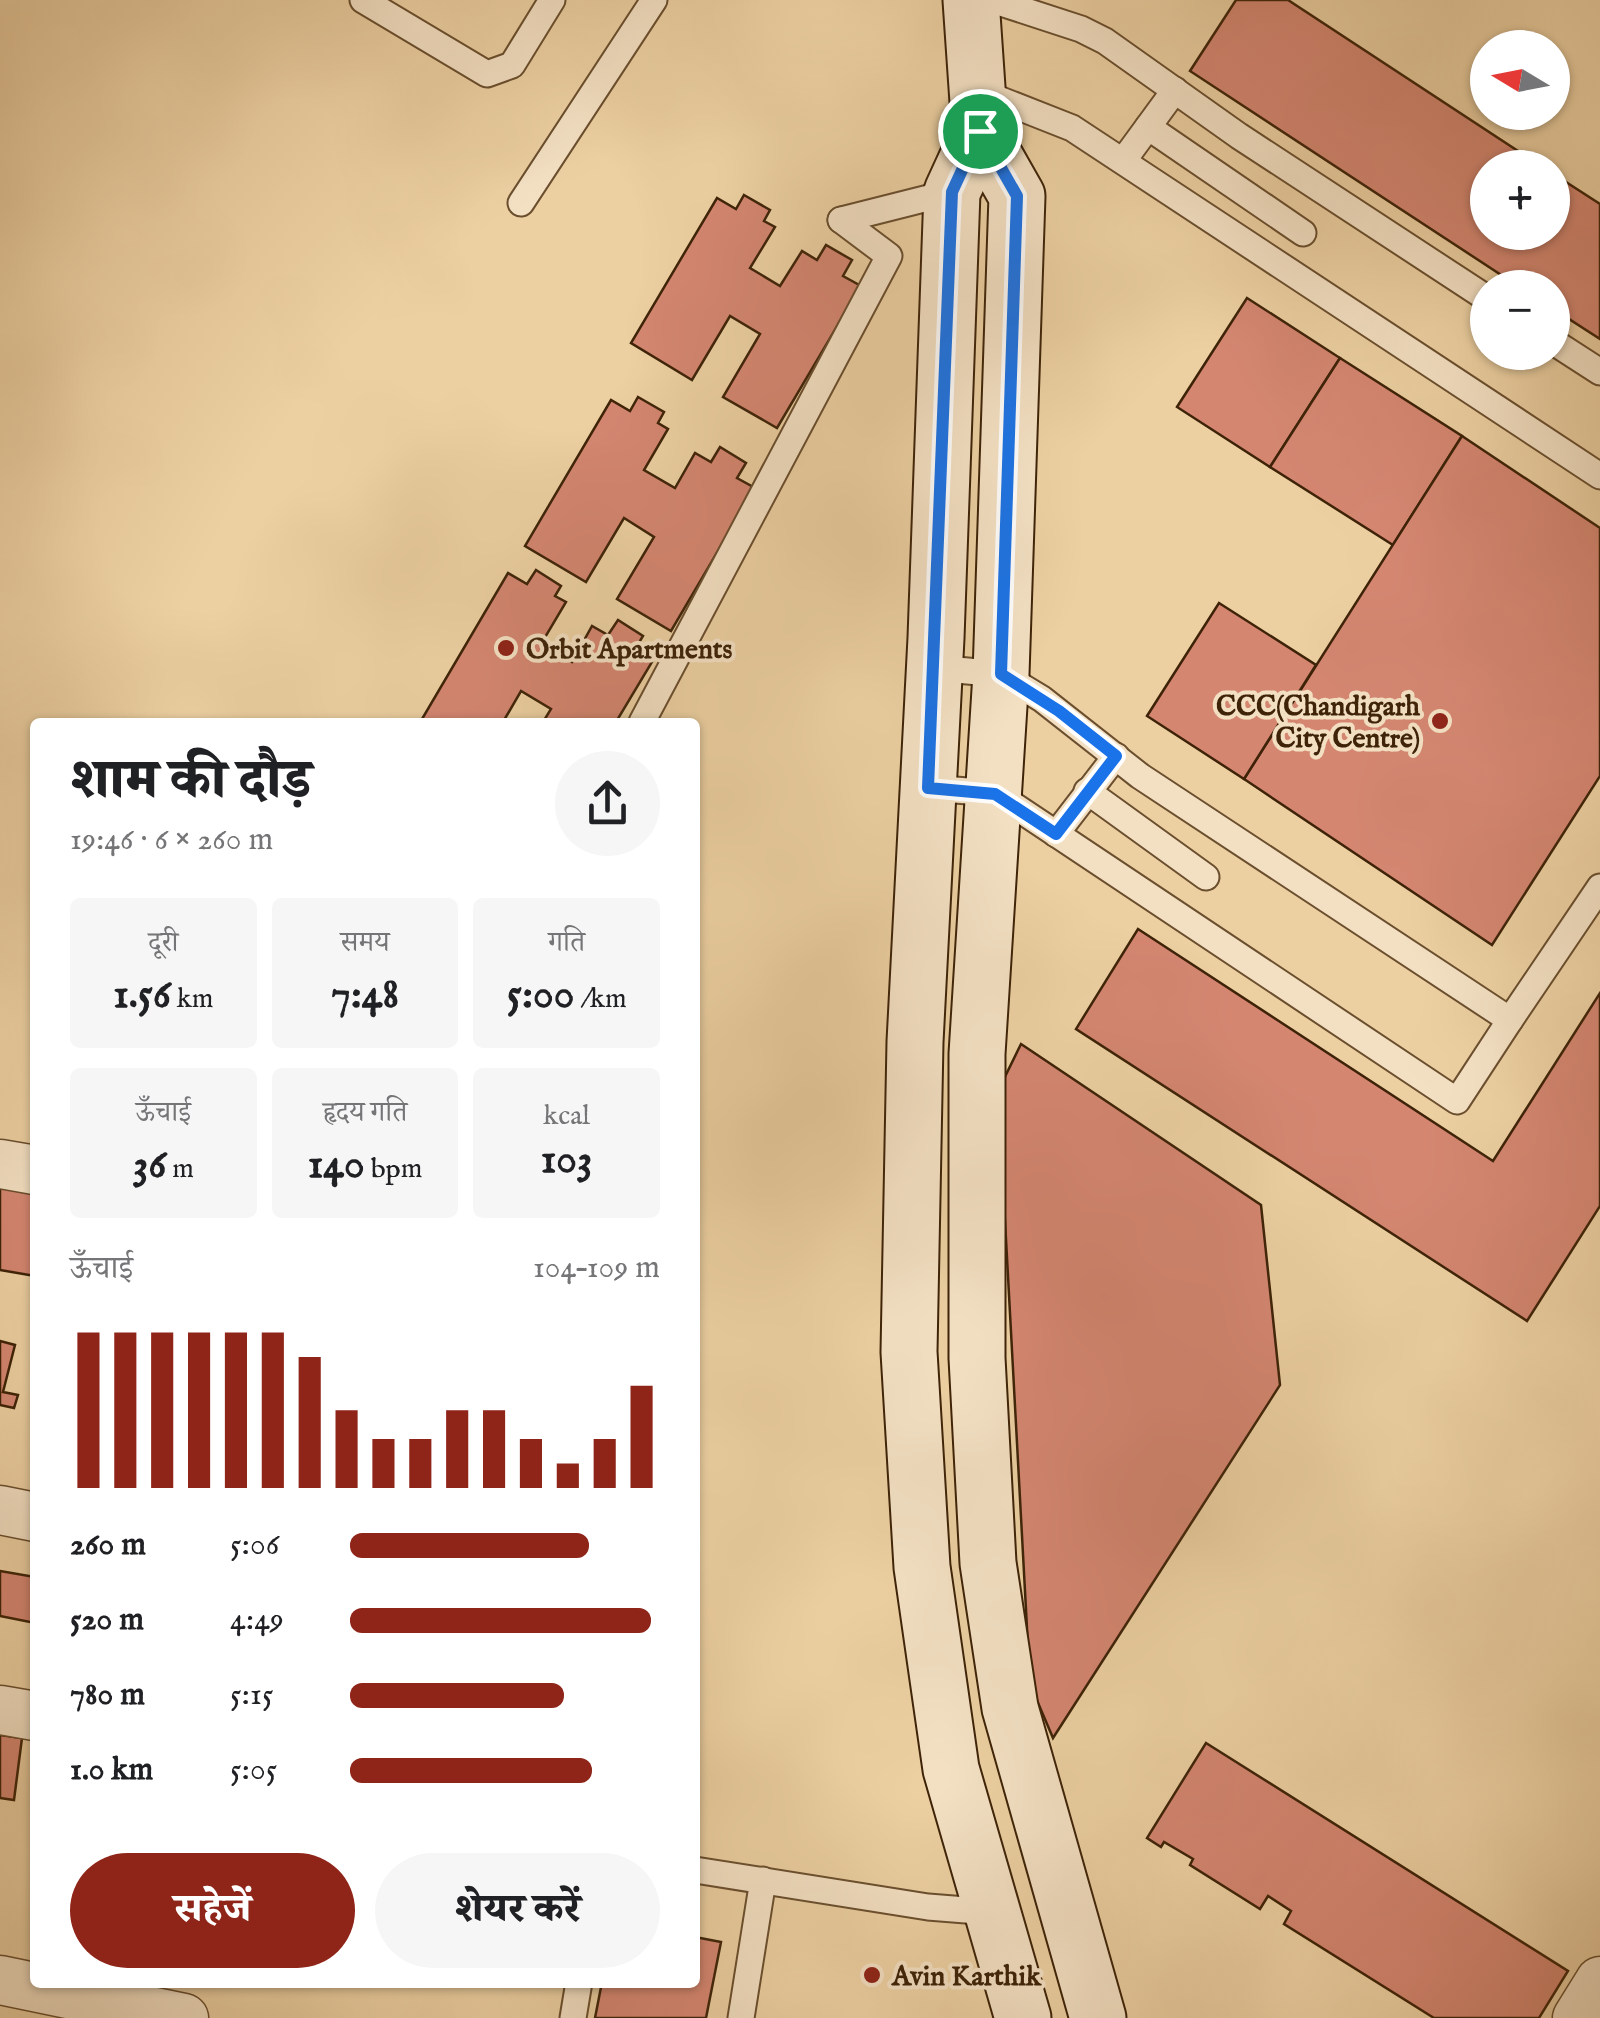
<!DOCTYPE html>
<html lang="hi">
<head>
<meta charset="utf-8">
<style>
  body { margin:0; font-family:"IM FELL English","Noto Serif Devanagari",serif; background:#f6f6f6; color:#202124; height:100vh; display:flex; flex-direction:column; font-size:38px; white-space:nowrap }
  * { box-sizing:border-box; margin:0 }
  p { font-size:32px; color:#757577 }
  .icon { flex:none; width:55px; height:55px; fill:none; stroke:currentColor; stroke-width:2; stroke-linecap:round; stroke-linejoin:round }
  .map { position:relative; flex:1; overflow:hidden }
  .sheet { position:absolute; left:30px; top:718px; width:670px; height:1270px; display:flex; flex-direction:column; background:#fff; border-radius:10px; box-shadow:0 2px 8px #0004 }
  .sheet>* { flex:none }
  .needle { width:65px; rotate:280deg }
  .controls { position:absolute; left:1470px; top:30px; display:grid; gap:20px }
  .controls a { display:grid; place-items:center; width:100px; height:100px; border-radius:50%; background:#fff; box-shadow:0 2px 8px #0004; font-size:50px }
  .pin { position:absolute; display:grid; place-items:center; width:85px; height:85px; color:#fff; margin:-42px; border:5px solid #fff; border-radius:50%; box-shadow:0 2px 10px #0007 }
  .round { display:grid; place-items:center; flex:none; width:105px; height:105px; border-radius:52px; background:#f6f6f6 }
  .head { display:flex; align-items:center; justify-content:space-between; height:170px; padding:0 40px }
  h1 { font-size:55px; font-weight:800; line-height:75px }
  .metrics { display:grid; grid-template-columns:repeat(3,1fr); gap:15px; height:170px; padding:10px 40px }
  .metrics div { display:grid; align-content:center; border-radius:10px; background:#f6f6f6; text-align:center }
  .metrics b { font-size:42px; font-weight:800 }
  .metrics small { font-size:28px; font-weight:400 }
  .metrics p { font-size:28px }
  .chart { height:280px; padding:20px 40px }
  .chart p { display:flex; justify-content:space-between }
  .chart svg { width:100%; height:180px; margin-top:10px; stroke:#8f2418; stroke-width:6 }
  .primary-button { display:flex; gap:20px; margin-top:auto; padding:20px 40px }
  .primary-button a { flex:1; height:115px; border-radius:60px; background:#8f2418; color:#fff; font-size:40px; font-weight:800; line-height:115px; text-align:center }
  .primary-button a+a { background:#f6f6f6; color:#202124 }
  ul { padding:0 40px; list-style:none; font-size:32px }
  li { display:grid; grid-template-columns:160px 120px 1fr; align-items:center; height:75px }
  li i { height:25px; border-radius:12px; background:#8f2418 }
  .map>svg:first-child { display:block }
  .building { fill:#d48671; stroke:#3e2308; stroke-width:2.5 }
  .lines { fill:none; stroke-linecap:round; stroke-linejoin:round }
  .lane-casing { stroke:#6a4e2e; stroke-width:29 }
  .street-casing { stroke:#6a4e2e; stroke-width:51 }
  .secondary-casing { stroke:#3e2308; stroke-width:59 }
  .lane { stroke:#f3e0c3; stroke-width:25 }
  .street { stroke:#f3e0c3; stroke-width:48 }
  .secondary { stroke:#f3e0c3; stroke-width:55 }
  .route-casing { stroke:#fff; stroke-width:20 }
  .route { stroke:#1a73e8; stroke-width:12 }
  .poi-dot { fill:#8f2418; stroke:#f3e0c3; stroke-width:4 }
  .labels { text-anchor:middle; stroke-width:8; stroke-linejoin:round; paint-order:stroke }
  .poi-label { font-size:28px; font-weight:bold; fill:#3e2308; stroke:#f3e0c3; text-anchor:start }
</style>
</head>
<body>
<div class="map">
<svg width="1600" height="2018" viewBox="0 0 1600 2018">
  <rect width="100%" height="100%" fill="#ecd0a2"/>
  <filter id="stains"><feTurbulence type="fractalNoise" baseFrequency=".002" numOctaves="4"/><feColorMatrix values="0 0 0 0 .2 0 0 0 0 .09 0 0 0 0 .02 0 0 0 .5 -.17"/></filter>
  <radialGradient id="worn" r=".72"><stop offset=".6" stop-color="#630" stop-opacity="0"/><stop offset="1" stop-color="#630" stop-opacity=".3"/></radialGradient>
  <!-- building -->
  <g class="building">
    <polygon points="1236,0 1288,0 1544,168 1488,168 1488,232 1552,232 1552,173 1600,204 1600,339 1552,308 1552,288 1521,288 1190,71"/>
    <polygon points="744,195 770,210 764,221 775,227 750,268 780,286 802,251 817,260 826,245 852,260 843,276 861,286 777,428 723,397 760,334 730,316 692,380 631,343 717,198 736,209"/>
    <polygon points="1247,298 1340,358 1270,467 1177,407"/>
    <polygon points="1340,358 1462,436 1393,545 1270,467"/>
    <polygon points="638,397 664,412 658,423 668,429 644,470 675,488 695,453 711,462 720,447 746,463 737,478 755,488 671,631 617,599 654,537 624,518 586,582 525,546 611,400 630,411"/>
    <polygon points="1462,436 1600,528 1600,776 1492,945 1244,779"/>
    <polygon points="536,570 561,586 555,596 566,602 541,644 572,662 592,626 608,635 618,620 643,636 634,651 652,662 616,722 543,722 551,709 521,691 503,722 428,722 422,719 508,573 527,584"/>
    <polygon points="1219,603 1316,665 1244,779 1147,716"/>
    <polygon points="1138,929 1493,1161 1600,993 1600,1206 1527,1321 1076,1029"/>
    <polygon points="1021,1044 1261,1205 1280,1385 1053,1738 1030,1684 998,1091"/>
    <polygon points="0,1182 35,1184 35,1276 0,1270"/>
    <polygon points="0,1341 15,1345 3,1392 18,1395 14,1408 0,1405"/>
    <polygon points="0,1571 35,1577 35,1623 0,1616"/>
    <polygon points="0,1735 22,1738 14,1800 0,1798"/>
    <polygon points="1206,1743 1568,1971 1539,2018 1434,2018 1284,1924 1291,1911 1268,1896 1260,1909 1190,1865 1193,1859 1164,1842 1161,1847 1147,1838"/>
    <polygon points="695,1937 721,1942 706,2018 595,2018 602,1982 695,1982"/>
  </g>
  <g class="lines">
    <defs>
      <g id="lane">
        <polyline points="363,0 487,74 512,65 552,0"/>
        <polyline points="992,0 1081,29 1105,41 1239,136 1488,299"/>
        <polyline points="978,91 1072,128 1600,476"/>
        <polyline points="1148,127 1303,233"/>
        <polyline points="1123,161 1175,90"/>
        <polyline points="521,203 654,0"/>
        <polyline points="841,220 952,192"/>
        <polyline points="1552,341 1600,372"/>
        <polyline points="934,668 1001,674 1042,699 1140,776 1510,1020 1600,887"/>
        <polyline points="642,722 889,256 841,220"/>
        <polyline points="928,788 995,793 1457,1101 1510,1020"/>
        <polyline points="1087,791 1206,877"/>
        <polyline points="1056,834 1116,756"/>
        <polyline points="695,1870 928,1907 991,1912"/>
        <polyline points="573,2018 579,1982"/>
        <polyline points="741,2018 763,1880"/>
      </g>
      <g id="street">
        <polyline points="0,1164 35,1170"/>
        <polyline points="0,1510 35,1517"/>
        <polyline points="0,1710 35,1716"/>
        <polyline points="0,1980 184,2018"/>
        <polyline points="1577,2018 1600,1981"/>
      </g>
      <g id="secondary">
        <polyline points="971,0 980,131 1017,196 1001,674 977,1054 977,1358 988,1563 1010,1708 1098,2018"/>
        <polyline points="980,131 952,192 936,638 915,1042 909,1352 922,1567 951,1769 1023,2018"/>
      </g>
    </defs>
    <!-- lane casing -->
    <use href="#lane" class="lane-casing"/>
    <!-- street casing -->
    <use href="#street" class="street-casing"/>
    <!-- secondary casing -->
    <use href="#secondary" class="secondary-casing"/>
    <!-- lane -->
    <use href="#lane" class="lane"/>
    <!-- street -->
    <use href="#street" class="street"/>
    <!-- secondary -->
    <use href="#secondary" class="secondary"/>
  </g>
  <g class="lines">
    <defs>
      <polygon id="route" points="980,131 1017,196 1001,674 1059,711 1116,756 1056,834 995,794 928,788 952,192"/>
    </defs>
    <!-- route casing -->
    <use href="#route" class="route-casing"/>
    <!-- route -->
    <use href="#route" class="route"/>
  </g>
  <!-- markers -->
  <g class="poi-dot">
    <circle cx="506" cy="648" r="10"/>
    <circle cx="1440" cy="721" r="10"/>
    <circle cx="872" cy="1975" r="10"/>
  </g>
  <g class="labels">
    <!-- poi labels -->
    <g class="poi-label">
      <text x="526" y="658">Orbit Apartments</text>
      <text x="1420" y="715" text-anchor="end">CCC(Chandigarh<tspan x="1420" dy="32">City Centre)</tspan></text>
      <text x="892" y="1985">Avin Karthik</text>
    </g>
  </g>
  <rect width="100%" height="100%" filter="url(#stains)"/>
  <rect width="100%" height="100%" fill="url(#worn)"/>
</svg>
<div class="controls">
<a><svg class="needle" viewBox="-14 -14 28 28"><path d="M0-13l5 13h-10z" fill="#e53935"/><path d="M0 13l5-13h-10z" fill="#757577"/></svg></a>
<a>+</a>
<a>−</a>
</div>
<div class="pin" style="left:980px;top:131px;background:#1e9e55"><svg class="icon" aria-label="arrive" viewBox="0 0 24 24"><path d="M6 21V4h12l-3 4 3 4H6"/></svg></div>
<section class="sheet">
<div class="head"><div><h1>शाम की दौड़</h1><p>19:46 · 6 × 260 m</p></div><a class="round"><svg class="icon" aria-label="share" viewBox="0 0 24 24"><path d="M12 15V3M7 8l5-5 5 5M5 13v7h14v-7"/></svg></a></div>
<div class="metrics">
<div><p>दूरी</p><b>1.56<small> km</small></b></div>
<div><p>समय</p><b>7:48</b></div>
<div><p>गति</p><b>5:00<small> /km</small></b></div>
</div>
<div class="metrics">
<div><p>ऊँचाई</p><b>36<small> m</small></b></div>
<div><p>हृदय गति</p><b>140<small> bpm</small></b></div>
<div><p>kcal</p><b>103</b></div>
</div>
<div class="chart"><p><span>ऊँचाई</span>104–109 m</p>
<svg viewBox="0 0 160 44" preserveAspectRatio="none"><path d="M5 44V6M15 44V6M25 44V6M35 44V6M45 44V6M55 44V6M65 44V12M75 44V25M85 44V32M95 44V32M105 44V25M115 44V25M125 44V32M135 44V38M145 44V32M155 44V19"/></svg>
</div>
<ul>
<li><b>260 m</b>5:06<i style="width:77%"></i></li>
<li><b>520 m</b>4:49<i style="width:97%"></i></li>
<li><b>780 m</b>5:15<i style="width:69%"></i></li>
<li><b>1.0 km</b>5:05<i style="width:78%"></i></li>
</ul>
<div class="primary-button"><a>सहेजें</a><a>शेयर करें</a></div>
</section>
</div>
</body>
</html>
